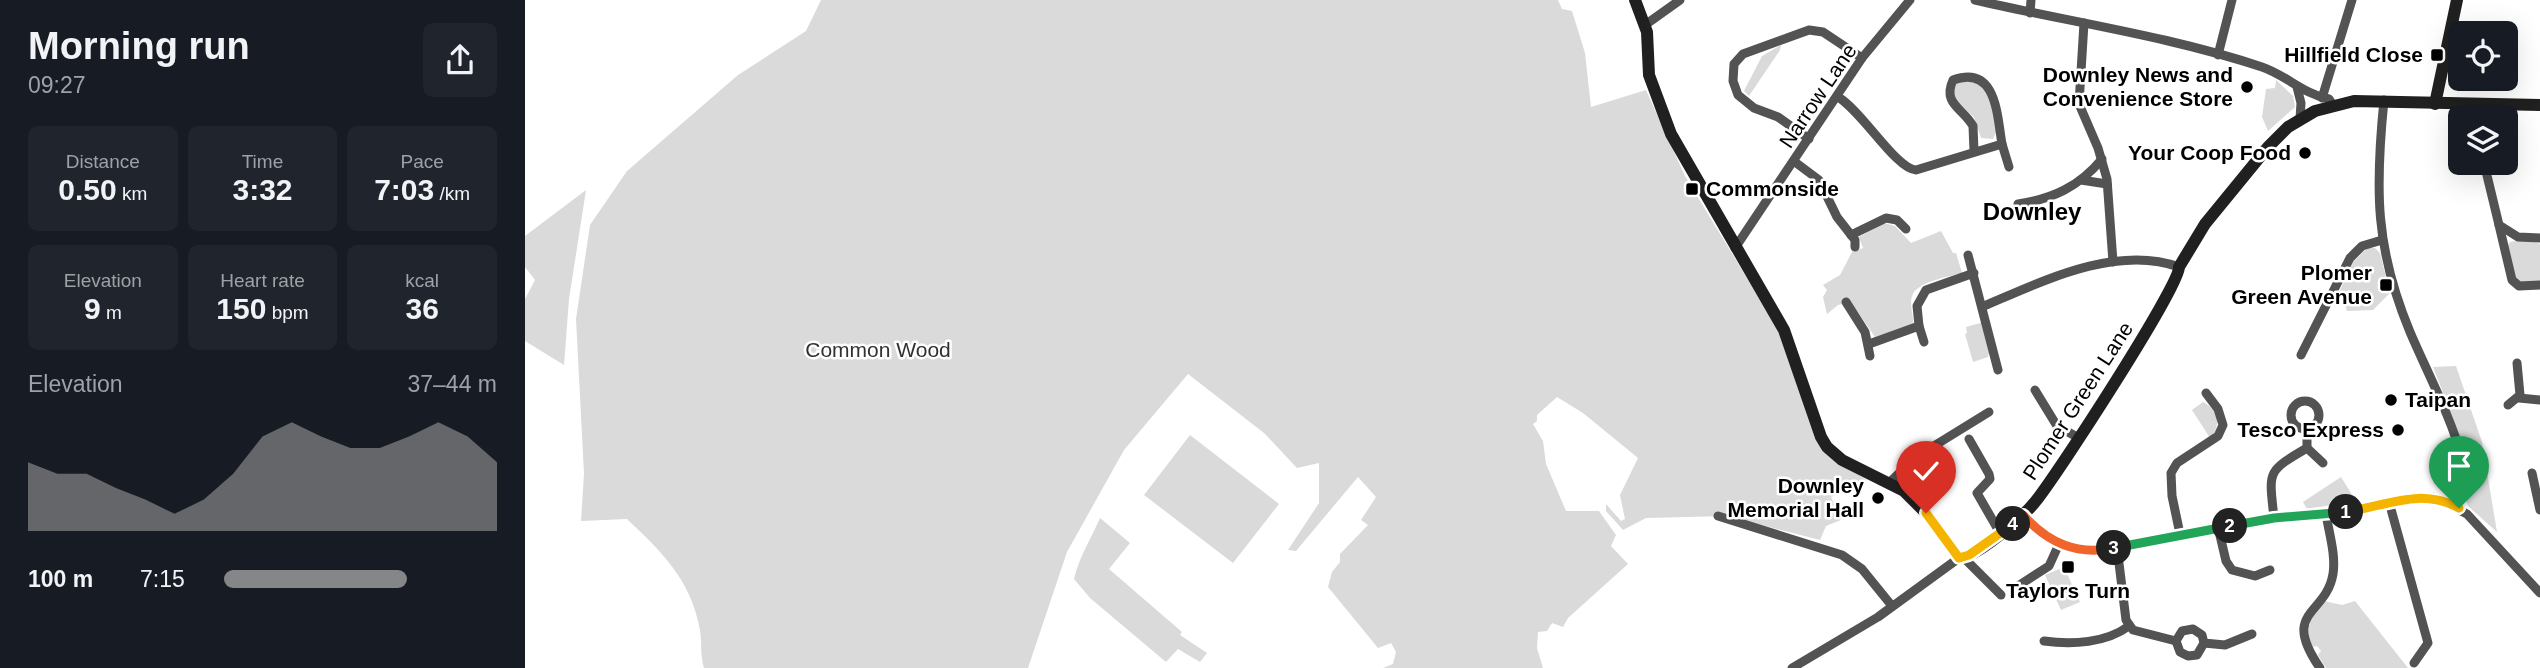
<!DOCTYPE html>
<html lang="en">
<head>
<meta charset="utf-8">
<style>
  body { margin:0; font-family:Arial,sans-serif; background:#20242c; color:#f1f3f6; height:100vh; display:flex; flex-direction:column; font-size:26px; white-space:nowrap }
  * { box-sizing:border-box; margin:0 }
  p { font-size:23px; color:#9ea1a6 }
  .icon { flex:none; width:38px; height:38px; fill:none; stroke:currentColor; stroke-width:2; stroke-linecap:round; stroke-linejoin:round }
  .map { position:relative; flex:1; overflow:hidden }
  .side { display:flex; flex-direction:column; background:#171b24; width:525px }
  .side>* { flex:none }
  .fabs { position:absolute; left:1923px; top:21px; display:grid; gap:14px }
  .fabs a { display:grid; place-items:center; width:70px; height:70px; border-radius:10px; background:#171b24; box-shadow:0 7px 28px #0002; font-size:35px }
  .pin { position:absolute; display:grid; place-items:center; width:60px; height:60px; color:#fff; margin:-72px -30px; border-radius:50% 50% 50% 0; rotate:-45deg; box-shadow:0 0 7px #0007 }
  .pin .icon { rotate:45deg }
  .km { position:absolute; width:35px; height:35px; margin:-18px; border-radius:50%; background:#222; color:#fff; font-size:19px; line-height:35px; text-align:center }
  .round { display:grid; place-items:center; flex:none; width:74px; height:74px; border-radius:10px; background:#20242c }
  .summary { display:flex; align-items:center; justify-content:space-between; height:119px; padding:0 28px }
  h1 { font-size:38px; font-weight:700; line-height:52px }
  .stats { display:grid; grid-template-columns:repeat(3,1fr); gap:10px; height:119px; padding:7px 28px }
  .stats div { display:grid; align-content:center; border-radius:10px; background:#20242c; text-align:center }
  .stats b { font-size:30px; font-weight:700 }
  .stats small { font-size:19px; font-weight:400 }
  .stats p { font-size:19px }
  .chart { height:196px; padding:14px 28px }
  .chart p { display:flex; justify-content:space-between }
  .chart svg { width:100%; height:126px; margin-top:7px; fill:#858687; opacity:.7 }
  ul { padding:0 28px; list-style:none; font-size:23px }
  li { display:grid; grid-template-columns:112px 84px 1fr; align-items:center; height:52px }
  li i { height:18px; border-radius:9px; background:#858687 }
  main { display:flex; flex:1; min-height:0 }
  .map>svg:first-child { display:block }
  .green { fill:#dadada }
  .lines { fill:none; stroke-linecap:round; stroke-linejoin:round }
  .street { stroke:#535353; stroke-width:9 }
  .secondary { stroke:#202020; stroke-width:12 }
  .split-1-casing { stroke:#fff; stroke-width:14 }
  .split-2-casing { stroke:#fff; stroke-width:14 }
  .split-3-casing { stroke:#fff; stroke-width:14 }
  .split-4-casing { stroke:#fff; stroke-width:14 }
  .split-5-casing { stroke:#fff; stroke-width:14 }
  .split-1 { stroke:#f5b400; stroke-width:9 }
  .split-2 { stroke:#22a559; stroke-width:9 }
  .split-3 { stroke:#22a559; stroke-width:9 }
  .split-4 { stroke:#f0652b; stroke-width:9 }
  .split-5 { stroke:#f5b400; stroke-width:9 }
  .poi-dot { fill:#000; stroke:#fff; stroke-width:2.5 }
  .labels { text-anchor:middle; stroke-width:5; stroke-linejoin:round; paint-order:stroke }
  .poi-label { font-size:21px; font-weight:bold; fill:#000; stroke:#fff; text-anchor:end }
  .street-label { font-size:21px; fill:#000; stroke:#fff }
  .park-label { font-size:21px; fill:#313131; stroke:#fff }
  .quarter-label { font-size:24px; font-weight:bold; fill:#000; stroke:#fff }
</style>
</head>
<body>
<main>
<section class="side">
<div class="summary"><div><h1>Morning run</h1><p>09:27</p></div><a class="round"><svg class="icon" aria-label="share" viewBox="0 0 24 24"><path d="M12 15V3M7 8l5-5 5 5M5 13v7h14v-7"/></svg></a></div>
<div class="stats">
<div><p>Distance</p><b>0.50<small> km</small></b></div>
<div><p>Time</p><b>3:32</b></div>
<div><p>Pace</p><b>7:03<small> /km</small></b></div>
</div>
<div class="stats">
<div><p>Elevation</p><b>9<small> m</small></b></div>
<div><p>Heart rate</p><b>150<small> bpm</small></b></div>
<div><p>kcal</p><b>36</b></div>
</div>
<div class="chart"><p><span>Elevation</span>37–44 m</p>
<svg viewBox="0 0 160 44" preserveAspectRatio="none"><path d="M0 44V20L10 24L20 24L30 29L40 33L50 38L60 33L70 24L80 11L90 6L100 11L110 15L120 15L130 11L140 6L150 11L160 20V44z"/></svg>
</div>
<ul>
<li><b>100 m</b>7:15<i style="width:67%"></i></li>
</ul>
</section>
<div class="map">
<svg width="2015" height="668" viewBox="0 0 2015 668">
  <rect width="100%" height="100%" fill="#fff"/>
  <!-- green -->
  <g class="green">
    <path d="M296,0H1033L1037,9L1047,11L1060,53L1066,107L1121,90L1160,176L1251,326L1308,459L1342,480L1306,497L1316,520L1301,526L1295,540L1202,516L1121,518L1098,530L1081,511V504L1096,521L1100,519L1095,495L1113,458L1058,413L1032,397L1012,415V421L1008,424L1018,441L1021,464L1041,511H1074L1091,535L1086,546L1103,564L1043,618L1038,627L1027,623L1022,631L1013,632L1012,648L1018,668H858L868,664L871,652L866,643L853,648L803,587L807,572L815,562V554L843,525L836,520L851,497L833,477L771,551L763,550L794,503V463L772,468L739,433L663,374L599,450L542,552L503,668H179C175,655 177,643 175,630C166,580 137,552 102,519L56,521L59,474L51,319L65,225L102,171L213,75L281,31Z"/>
    <polygon points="1256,45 1255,50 1224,96 1219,91 1237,56"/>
    <polygon points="1442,78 1462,87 1472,130 1468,139 1456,138 1449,117 1429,99 1428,83"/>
    <polygon points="1751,80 1768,96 1770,107 1743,131 1737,117 1741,89 1750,88"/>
    <polygon points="61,190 44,299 39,365 0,341 0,299 10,280 0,267 0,236"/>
    <path d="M1359,223L1370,226L1386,243L1416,231L1428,253H1431L1437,273C1424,277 1392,281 1387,296C1384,306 1389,315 1388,324L1350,337L1326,302L1313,305L1302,314L1298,297L1302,290L1298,285L1315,275L1327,252L1338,248L1334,237Z"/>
    <polygon points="2000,239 2015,244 2015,283 1994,282 1989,276 1982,247 1985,242"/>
    <polygon points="1842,248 1850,248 1855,253 1865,293 1848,310 1822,311 1815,290 1829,261"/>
    <polygon points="1459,322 1464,353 1463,357 1448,362 1440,334 1442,333 1441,327"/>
    <polygon points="1931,366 1957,442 1972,532 1943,506 1939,494 1945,462 1908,367"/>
    <path d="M1678,402C1693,409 1697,426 1685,438L1667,410Z"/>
    <polygon points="665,435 754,504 708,563 619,495"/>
    <polygon points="1816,477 1831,501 1782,509 1778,502"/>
    <path d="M575,518L605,543L584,569L657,632L655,635L682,653L675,662L653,649L641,662L565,598L549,579C554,557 566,539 575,518Z"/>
    <polygon points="1539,567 1555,602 1536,610 1520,575"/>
    <path d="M1799,601L1817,605L1830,601L1883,668H1801L1793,655L1796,651L1792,646L1787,647C1779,627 1786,617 1799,601Z"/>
  </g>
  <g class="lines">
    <!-- street -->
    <g class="street">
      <path d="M1450,0C1545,22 1644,36 1737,67C1761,75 1778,94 1804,99L1808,105"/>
      <polyline points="1505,13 1506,0"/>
      <polyline points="1559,23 1554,104 1573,148 1582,179 1588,262"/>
      <polyline points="1120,25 1155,0"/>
      <polyline points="1693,55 1707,0"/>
      <polyline points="1772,87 1776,103 1775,119"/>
      <path d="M1313,97C1337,111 1371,169 1391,170L1477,144C1472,116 1472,64 1428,80C1417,104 1438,108 1448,126L1449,151"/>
      <polyline points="1797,98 1827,0"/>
      <path d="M1859,100C1850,189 1850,248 1885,332C1903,374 1926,417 1938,461L1937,483L1927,504"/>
      <polyline points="1951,117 1953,105"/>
      <polyline points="1284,139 1253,117 1229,108 1213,95 1208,81 1209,64 1218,54 1284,30 1298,32 1337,58"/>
      <polyline points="1477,144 1484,167"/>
      <polyline points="1270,162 1294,180 1312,217 1330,240 1330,247"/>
      <polyline points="1959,163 1974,225 1993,237 2015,238"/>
      <polyline points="1556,180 1582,184"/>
      <path d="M1493,204C1527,199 1554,187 1577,159"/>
      <polyline points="1974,225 1987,280 1994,286 2015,285"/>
      <polyline points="1326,235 1361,218 1372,220 1381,229"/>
      <polyline points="1210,248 1337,58 1385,0"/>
      <polyline points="1443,255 1473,370"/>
      <polyline points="1321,302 1340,332 1345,356"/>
      <path d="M1459,306C1516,282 1591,244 1654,267"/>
      <polyline points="1394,326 1399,342"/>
      <polyline points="1344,344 1394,326 1392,306 1401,290 1449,273"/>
      <polyline points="1776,355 1825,258 1837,246 1857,240"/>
      <polyline points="1510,390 1532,426 1554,438"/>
      <polyline points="1994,398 2015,400"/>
      <circle cx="1780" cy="415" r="14"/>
      <polyline points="1983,405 1995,395 1992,363"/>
      <polyline points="1444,439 1464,474 1465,479 1452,493 1475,533"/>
      <polyline points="1782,448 1798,463"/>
      <polyline points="2007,473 2015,510"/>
      <polyline points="1365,482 1391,457 1464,412"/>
      <polyline points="1864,502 1903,643 1889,663"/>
      <path d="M1498,515C1518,538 1541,551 1572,552L1749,518L1816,513L1880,498L1908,497L1942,514L2015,593"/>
      <polyline points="1193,516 1317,555 1337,569 1367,606"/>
      <path d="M1749,518C1744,471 1741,472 1782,448V428"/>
      <polyline points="1693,527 1701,561 1707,570 1730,576 1745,570"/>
      <polyline points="1655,534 1647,496 1646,473 1652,463 1693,436 1698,425 1693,409 1681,393"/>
      <polyline points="1592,547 1601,620 1608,630 1651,641 1657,631 1668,629 1677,635 1679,643 1700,645 1727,634"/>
      <polyline points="1439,558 1476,595"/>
      <polyline points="1493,586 1524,566 1534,544"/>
      <path d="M1519,641C1547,645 1581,643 1604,626"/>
      <polyline points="1651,641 1655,652 1663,656 1672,655 1679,643"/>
      <polyline points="1267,668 1353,617 1434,558"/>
      <path d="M1795,668C1755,610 1801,616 1808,574C1811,555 1804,533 1801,514"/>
    </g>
    <!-- secondary -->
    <g class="secondary">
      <path d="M1110,0L1122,32L1124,75L1146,134L1259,330L1296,437L1302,447L1317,460L1379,491L1401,513L1434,558C1451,558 1499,516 1510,502C1530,478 1655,286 1654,267L1680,224L1743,147L1763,127L1790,111L1829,101L2015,105"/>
      <polyline points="1910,104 1932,0"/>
    </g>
  </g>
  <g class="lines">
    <defs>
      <path id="split-1" d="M1821,512C1862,506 1895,487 1934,508"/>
      <polyline id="split-2" points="1705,526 1749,518 1821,512"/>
      <polyline id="split-3" points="1589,548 1705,526"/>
      <path id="split-4" d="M1488,524L1498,515C1523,543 1552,556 1589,548"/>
      <polyline id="split-5" points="1401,513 1434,558 1444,555 1488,524"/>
    </defs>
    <!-- split-1 casing -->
    <use href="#split-1" class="split-1-casing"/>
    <!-- split-2 casing -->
    <use href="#split-2" class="split-2-casing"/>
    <!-- split-3 casing -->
    <use href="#split-3" class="split-3-casing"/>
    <!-- split-4 casing -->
    <use href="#split-4" class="split-4-casing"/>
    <!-- split-5 casing -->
    <use href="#split-5" class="split-5-casing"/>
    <!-- split-1 -->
    <use href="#split-1" class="split-1"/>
    <!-- split-2 -->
    <use href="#split-2" class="split-2"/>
    <!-- split-3 -->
    <use href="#split-3" class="split-3"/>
    <!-- split-4 -->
    <use href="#split-4" class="split-4"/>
    <!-- split-5 -->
    <use href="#split-5" class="split-5"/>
  </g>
  <!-- markers -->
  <g class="poi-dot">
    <rect x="1905" y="48" width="14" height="14" rx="3.5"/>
    <circle cx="1722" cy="87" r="7"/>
    <circle cx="1780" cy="153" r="7"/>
    <rect x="1160" y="182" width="14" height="14" rx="3.5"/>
    <rect x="1854" y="278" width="14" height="14" rx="3.5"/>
    <circle cx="1866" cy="400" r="7"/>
    <circle cx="1873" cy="430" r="7"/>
    <circle cx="1353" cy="498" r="7"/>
    <rect x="1536" y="560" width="14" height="14" rx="3.5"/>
  </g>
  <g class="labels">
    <!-- poi labels -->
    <g class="poi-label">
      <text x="1898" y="62">Hillfield Close</text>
      <text x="1708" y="82">Downley News and<tspan x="1708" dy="24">Convenience Store</tspan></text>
      <text x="1766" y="160">Your Coop Food</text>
      <text x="1181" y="196" text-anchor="start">Commonside</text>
      <text x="1847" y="280">Plomer<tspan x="1847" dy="24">Green Avenue</tspan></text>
      <text x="1880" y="407" text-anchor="start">Taipan</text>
      <text x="1859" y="437">Tesco Express</text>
      <text x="1339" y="493">Downley<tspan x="1339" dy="24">Memorial Hall</tspan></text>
      <text x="1543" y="598" text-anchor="middle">Taylors Turn</text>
    </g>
    <!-- street labels -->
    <g class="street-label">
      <text transform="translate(1293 96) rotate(-56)" y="7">Narrow Lane</text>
      <text transform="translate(1553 401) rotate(-57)" y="7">Plomer Green Lane</text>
    </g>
    <!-- park labels -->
    <g class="park-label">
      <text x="353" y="357">Common Wood</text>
    </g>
    <!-- quarter labels -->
    <g class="quarter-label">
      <text x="1507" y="220">Downley</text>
    </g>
  </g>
</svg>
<div class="fabs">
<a><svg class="icon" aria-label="locate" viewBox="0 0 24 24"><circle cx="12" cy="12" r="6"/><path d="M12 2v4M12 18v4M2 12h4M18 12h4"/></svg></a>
<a><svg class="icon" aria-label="layers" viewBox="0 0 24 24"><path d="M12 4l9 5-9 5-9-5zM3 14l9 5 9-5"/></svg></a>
</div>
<div class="pin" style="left:1934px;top:508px;background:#1e9e55"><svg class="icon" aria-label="arrive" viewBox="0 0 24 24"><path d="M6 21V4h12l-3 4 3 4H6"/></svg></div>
<div class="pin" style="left:1401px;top:513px;background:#d93025"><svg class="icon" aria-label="check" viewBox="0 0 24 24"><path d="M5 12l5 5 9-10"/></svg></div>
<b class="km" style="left:1821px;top:512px">1</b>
<b class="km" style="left:1705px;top:526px">2</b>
<b class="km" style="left:1589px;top:548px">3</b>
<b class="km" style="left:1488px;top:524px">4</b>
</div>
</main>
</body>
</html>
